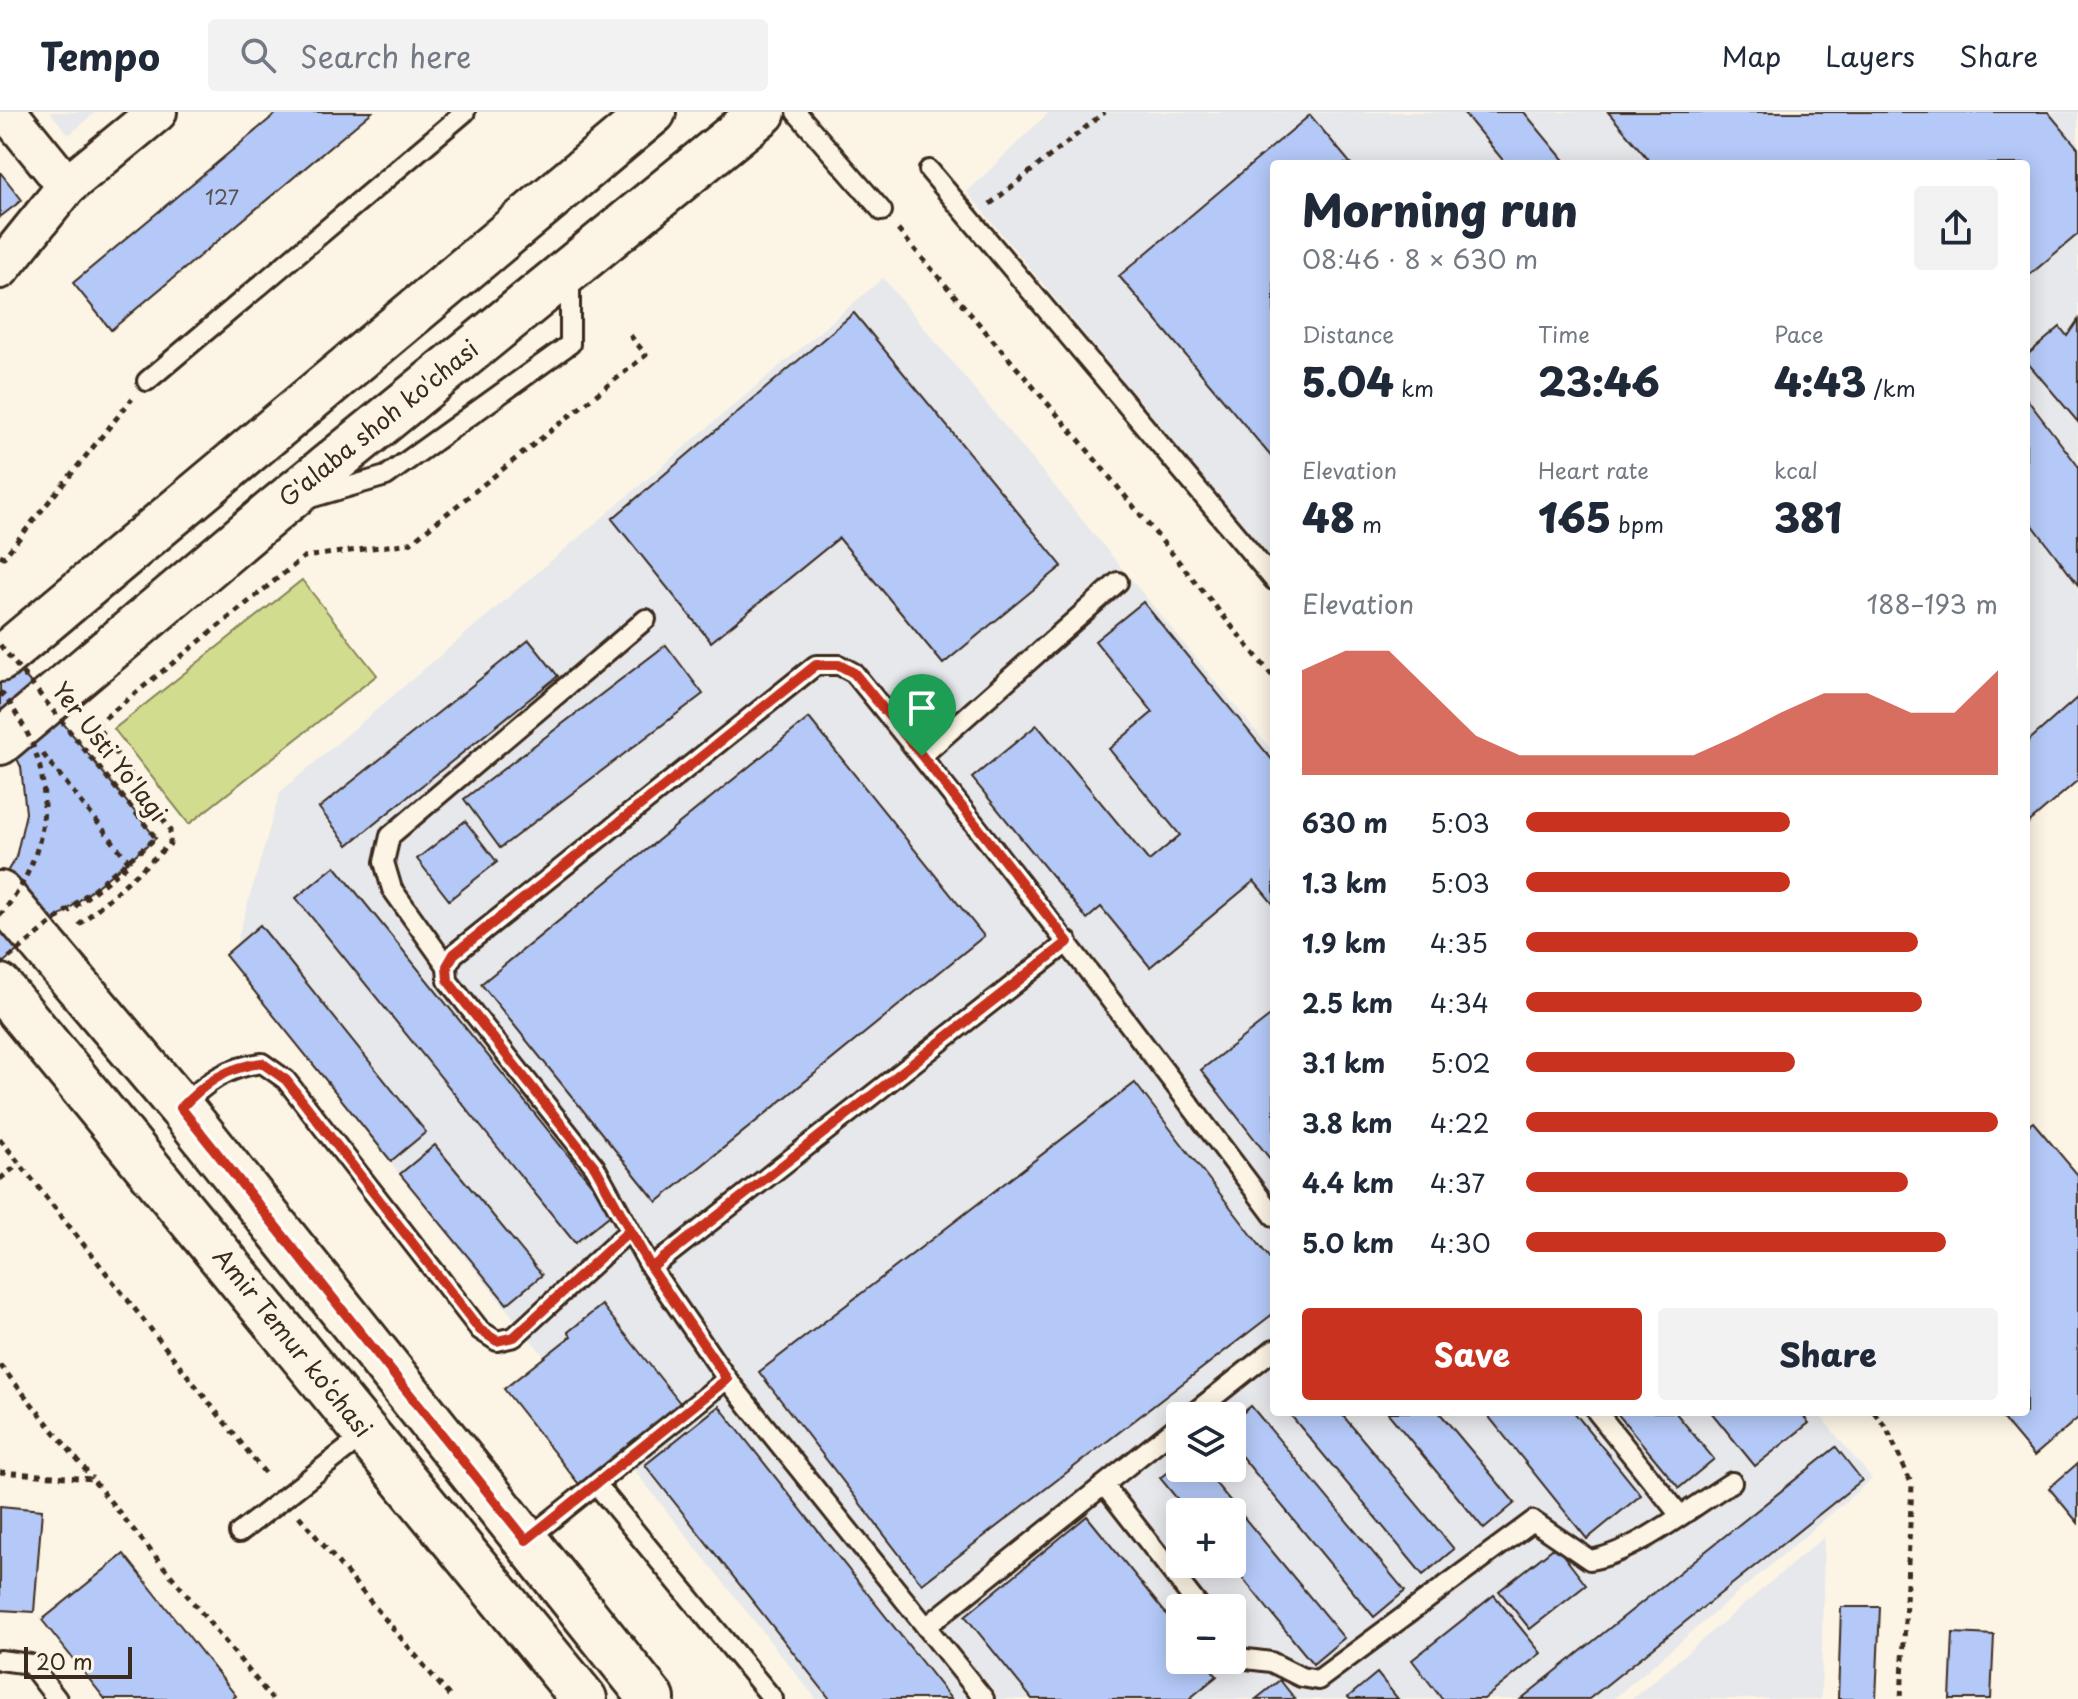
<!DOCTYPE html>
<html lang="en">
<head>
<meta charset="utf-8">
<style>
  body { margin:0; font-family:"Playpen Sans",sans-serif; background:#f2f2f3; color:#1f2937; height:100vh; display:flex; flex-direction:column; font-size:30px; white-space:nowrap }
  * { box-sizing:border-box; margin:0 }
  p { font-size:26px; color:#747a83 }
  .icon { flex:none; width:44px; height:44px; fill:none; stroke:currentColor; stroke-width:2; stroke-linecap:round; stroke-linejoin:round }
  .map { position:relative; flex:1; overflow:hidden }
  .panel { position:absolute; left:1270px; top:48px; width:760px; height:1256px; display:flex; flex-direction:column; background:#fff; border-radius:8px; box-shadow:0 4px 20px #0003 }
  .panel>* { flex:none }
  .fabs { position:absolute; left:1166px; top:1290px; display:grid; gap:16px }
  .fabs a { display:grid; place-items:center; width:80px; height:80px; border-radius:8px; background:#fff; box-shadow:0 4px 20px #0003; font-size:40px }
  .scale { position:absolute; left:24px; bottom:20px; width:108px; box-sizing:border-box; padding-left:8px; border:4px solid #3b2a1e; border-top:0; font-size:22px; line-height:28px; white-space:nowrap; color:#3b2a1e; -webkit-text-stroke:6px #fcf5e5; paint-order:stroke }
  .pin { position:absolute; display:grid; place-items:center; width:68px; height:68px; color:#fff; margin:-82px -34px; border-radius:50% 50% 50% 0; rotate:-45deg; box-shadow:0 0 8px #0007 }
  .pin .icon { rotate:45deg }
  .round { display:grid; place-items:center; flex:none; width:84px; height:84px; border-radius:8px; background:#f2f2f3 }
  .summary { display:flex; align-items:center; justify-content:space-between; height:136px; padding:0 32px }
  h1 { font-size:44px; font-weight:800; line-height:60px }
  .figures { display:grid; grid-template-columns:repeat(3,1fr); gap:12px; height:136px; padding:8px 32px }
  .figures div { display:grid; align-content:center }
  .figures b { font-size:40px; font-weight:800 }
  .figures small { font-size:22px; font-weight:400 }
  .figures p { font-size:22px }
  .chart { height:224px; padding:16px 32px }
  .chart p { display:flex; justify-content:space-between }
  .chart svg { width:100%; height:144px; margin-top:8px; fill:#c8321e; opacity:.7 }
  .cta { display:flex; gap:16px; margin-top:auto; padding:16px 32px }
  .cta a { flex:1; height:92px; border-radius:8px; background:#c8321e; color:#fff; font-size:32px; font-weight:800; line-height:92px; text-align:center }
  .cta a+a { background:#f2f2f3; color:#1f2937 }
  ul { padding:0 32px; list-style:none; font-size:26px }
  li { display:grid; grid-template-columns:128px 96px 1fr; align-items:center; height:60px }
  li i { height:20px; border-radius:10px; background:#c8321e }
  header { display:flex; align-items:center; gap:48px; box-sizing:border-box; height:112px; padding:0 40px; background:#fff; border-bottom:2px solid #e0e1e3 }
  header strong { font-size:38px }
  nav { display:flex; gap:44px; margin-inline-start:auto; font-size:28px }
  .search { width:560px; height:72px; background:#f2f2f3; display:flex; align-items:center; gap:20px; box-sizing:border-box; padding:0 28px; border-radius:8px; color:#747a83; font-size:30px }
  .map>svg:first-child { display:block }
  .built { fill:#e6e8eb; fill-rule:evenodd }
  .green { fill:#d1dc8f; stroke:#868356; stroke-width:2 }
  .building { fill:#b4c9f8; stroke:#3b2a1e; stroke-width:2 }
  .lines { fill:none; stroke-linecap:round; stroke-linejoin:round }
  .service-casing { stroke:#3b2a1e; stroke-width:24 }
  .minor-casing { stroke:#3b2a1e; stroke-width:44 }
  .secondary-casing { stroke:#3b2a1e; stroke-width:50 }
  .primary-casing { stroke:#3b2a1e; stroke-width:50 }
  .path { stroke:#3b2a1e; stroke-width:5; stroke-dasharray:6 6; stroke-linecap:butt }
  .service { stroke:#fcf5e5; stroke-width:18 }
  .minor { stroke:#fcf5e5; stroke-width:38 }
  .secondary { stroke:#fcf5e5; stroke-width:44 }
  .primary { stroke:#fcf5e5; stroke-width:44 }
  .path-bridge { stroke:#3b2a1e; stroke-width:5; stroke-dasharray:6 6; stroke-linecap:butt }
  .route-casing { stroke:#fff; stroke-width:16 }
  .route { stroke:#c8321e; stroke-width:10 }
  .labels { text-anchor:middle; stroke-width:7; stroke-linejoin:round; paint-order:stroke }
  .number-label { font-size:20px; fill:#595254 }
  .street-label { font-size:24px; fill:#3b2a1e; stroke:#fcf5e5 }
</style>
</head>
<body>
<header>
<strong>Tempo</strong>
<div class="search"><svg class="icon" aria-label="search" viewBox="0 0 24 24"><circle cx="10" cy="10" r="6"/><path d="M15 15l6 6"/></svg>Search here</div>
<nav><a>Map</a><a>Layers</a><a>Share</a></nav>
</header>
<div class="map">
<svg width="2078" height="1587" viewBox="0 0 2078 1587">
  <rect width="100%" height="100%" fill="#fcf5e5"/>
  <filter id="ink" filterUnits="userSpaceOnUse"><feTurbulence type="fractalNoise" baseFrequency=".0125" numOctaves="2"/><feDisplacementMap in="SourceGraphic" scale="16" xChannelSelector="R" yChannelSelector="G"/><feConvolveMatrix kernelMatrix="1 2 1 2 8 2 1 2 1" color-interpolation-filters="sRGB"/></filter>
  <g filter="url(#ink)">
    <!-- built -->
    <g class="built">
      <polygon points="50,0 96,0 69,23"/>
      <polygon points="1049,0 2078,0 2078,657 2026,699 2026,52 1274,52 1274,452 967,80"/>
      <path d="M883,166L1274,641V1300H1817L1872,1367L1613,1587H816L231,850L280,680ZM1180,1304H1232V1356H1180ZM1180,1400H1232V1452H1180ZM1180,1496H1232V1548H1180Z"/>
      <polygon points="1824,1425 1821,1587 1632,1587"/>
    </g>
    <!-- green -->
    <polygon class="green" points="302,468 377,563 189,712 114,617"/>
    <!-- building -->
    <g class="building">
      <polygon points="278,0 372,0 111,218 73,171"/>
      <polygon points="1463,0 1524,0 1567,52 1506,52"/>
      <polygon points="1608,0 2048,0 2078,36 2078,122 2026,166 2026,52 1652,52"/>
      <polygon points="1310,3 1351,52 1274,52 1274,348 1119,164"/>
      <polygon points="0,60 22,88 0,105"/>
      <polygon points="854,201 1062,454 943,552 839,426 711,530 612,407"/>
      <polygon points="2078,208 2078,310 2026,249 2026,244 2060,215 2067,224"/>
      <polygon points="2026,286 2078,354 2078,473 2026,404"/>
      <polygon points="1143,490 1274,650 1274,793 1254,769 1150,855 1101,795 1087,807 972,666 1037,613 1149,749 1180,723 1109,637 1153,600 1095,529"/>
      <polygon points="529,528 558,564 348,733 319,696"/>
      <polygon points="0,533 156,726 0,853 0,771 16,745 26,701 21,655 0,611"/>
      <polygon points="666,533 703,582 500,736 464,687"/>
      <polygon points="2078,585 2078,668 2026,713 2026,631"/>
      <polygon points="809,606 984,824 657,1090 481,872"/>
      <polygon points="465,709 497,750 449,788 417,747"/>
      <polygon points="335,754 614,1100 575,1131 296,786"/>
      <polygon points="260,813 426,1020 391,1049 225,843"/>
      <polygon points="1274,901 1274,1052 1201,958"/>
      <polygon points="1135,971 1274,1152 1274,1201 922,1472 759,1260"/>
      <polygon points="2033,1010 2078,1063 2078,1306 2034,1344 1997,1300 2026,1300 2026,1015"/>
      <polygon points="435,1033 542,1163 507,1192 400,1062"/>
      <polygon points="602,1193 684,1296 582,1376 504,1277 571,1224 568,1220"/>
      <polygon points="719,1294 951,1587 830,1587 645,1353"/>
      <polygon points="1251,1294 1405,1479 1374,1505 1232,1333 1232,1310"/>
      <polygon points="1288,1300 1340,1300 1454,1437 1423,1463"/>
      <polygon points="1387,1300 1439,1300 1515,1391 1484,1417"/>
      <polygon points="1485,1300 1574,1300 1641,1383 1587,1427"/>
      <polygon points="1616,1300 1675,1300 1714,1347 1679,1376"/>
      <polygon points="1711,1300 1800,1300 1809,1311 1755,1354"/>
      <polygon points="1836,1335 1862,1368 1589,1587 1521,1587"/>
      <polygon points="1180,1350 1180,1356 1203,1356 1344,1526 1313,1552 1231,1452 1232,1400 1188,1400 1160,1366"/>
      <polygon points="2078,1351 2078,1411 2049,1376"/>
      <polygon points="0,1394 42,1398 34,1500 0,1498"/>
      <polygon points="1087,1404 1180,1519 1180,1548 1204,1548 1217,1564 1189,1587 1032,1587 965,1504"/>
      <polygon points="1556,1434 1586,1473 1530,1517 1499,1479"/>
      <polygon points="124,1442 236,1584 231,1587 105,1587 42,1508"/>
      <polygon points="1494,1483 1541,1541 1484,1587 1442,1587 1412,1548"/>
      <polygon points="1841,1495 1880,1495 1876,1587 1838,1587"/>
      <polygon points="1953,1521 1994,1523 1991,1587 1950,1587"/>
      <polygon points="1377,1561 1398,1587 1350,1587 1348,1585"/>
      <polygon points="1280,1568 1295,1587 1256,1587"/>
    </g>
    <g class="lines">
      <defs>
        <g id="service">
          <polyline points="796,0 882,99"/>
          <polyline points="929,58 1274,468"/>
          <polyline points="147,269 465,0"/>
          <polyline points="310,386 386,364 570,232 570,163"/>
          <polyline points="922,644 1118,470"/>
          <polyline points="447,854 392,777 384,750 390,724 646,507"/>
          <path d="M181,996C206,970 227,955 262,951L286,968L480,1218L497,1229L514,1225L629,1119"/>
          <polyline points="651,1156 1068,830"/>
          <polyline points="1597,1300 1679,1402"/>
          <polyline points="1190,1304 1274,1237"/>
          <polyline points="596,1372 773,1587"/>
          <polyline points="1104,1373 1200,1496"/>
          <polyline points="239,1421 366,1322"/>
          <polyline points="526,1428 727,1267"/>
          <polyline points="926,1515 1180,1312"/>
          <path d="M1232,1537L1239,1546L1271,1550L1301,1565L1318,1568L1533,1409L1590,1448C1637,1440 1691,1395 1732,1370"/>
          <polyline points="0,1548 30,1552 57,1587"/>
          <path d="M984,1587L727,1267L651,1156L595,1055L448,869L447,854L454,842L816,553H839L854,561C998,738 1136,921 1274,1104"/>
        </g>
        <g id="minor">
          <polyline points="7,0 67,74"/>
          <polyline points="0,157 67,74 157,0"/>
        </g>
        <g id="secondary">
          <polyline points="0,782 181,996 652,1587"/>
          <polyline points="0,875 584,1587"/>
        </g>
        <g id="primary">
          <polyline points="0,547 653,0"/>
          <polyline points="0,630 277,396 763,0"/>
        </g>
      </defs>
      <!-- service casing -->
      <use href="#service" class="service-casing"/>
      <!-- minor casing -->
      <use href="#minor" class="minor-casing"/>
      <!-- secondary casing -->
      <use href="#secondary" class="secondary-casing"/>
      <!-- primary casing -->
      <use href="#primary" class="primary-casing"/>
      <!-- path -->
      <g class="path">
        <polyline points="990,92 1105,0"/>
        <polyline points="898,118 1080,329 1274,566"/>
        <polyline points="0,443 4,445 132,287"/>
        <polyline points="43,642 130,751 68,800"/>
        <polyline points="79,813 170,732 170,717 96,613 304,445 410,431 646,243 630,223"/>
        <polyline points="0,1027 268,1365"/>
        <polyline points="0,1067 19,1052"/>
        <polyline points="0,1253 92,1366"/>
        <polyline points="1874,1300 1887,1317 1912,1373 1901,1587"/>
        <polyline points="0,1360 92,1367 272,1587"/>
        <polyline points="299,1404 452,1587"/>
      </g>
      <!-- service -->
      <use href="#service" class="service"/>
      <!-- minor -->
      <use href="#minor" class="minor"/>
      <!-- secondary -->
      <use href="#secondary" class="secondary"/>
      <!-- primary -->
      <use href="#primary" class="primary"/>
      <!-- path-bridge -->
      <g class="path-bridge">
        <polyline points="0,533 156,726 0,853"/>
        <path d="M0,580C9,588 15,600 21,610C60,674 47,749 0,803"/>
      </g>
    </g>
  </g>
  <g class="lines" filter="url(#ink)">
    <defs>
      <path id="route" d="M922,644L1068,830L651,1156L629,1119L514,1225L497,1229L480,1218L286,968L262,951C227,955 206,970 181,996L526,1428L727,1267L651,1156L595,1055L448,869L447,854L454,842L816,553H839L854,561L922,644"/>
    </defs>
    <!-- route casing -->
    <use href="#route" class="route-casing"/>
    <!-- route -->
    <use href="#route" class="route"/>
  </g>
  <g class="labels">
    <!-- number labels -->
    <g class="number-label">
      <text x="222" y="93">127</text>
    </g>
    <!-- street labels -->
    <g class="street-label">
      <text transform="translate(379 312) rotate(-39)" y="8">G'alaba shoh ko'chasi</text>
      <text transform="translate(109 640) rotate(52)" y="8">Yer Usti Yo'lagi</text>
      <text transform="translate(292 1231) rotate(51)" y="8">Amir Temur ko‘chasi</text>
    </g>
  </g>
</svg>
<div class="fabs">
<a><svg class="icon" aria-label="layers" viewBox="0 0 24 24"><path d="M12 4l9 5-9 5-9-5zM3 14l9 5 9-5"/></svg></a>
<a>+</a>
<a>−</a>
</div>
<div class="scale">20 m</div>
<div class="pin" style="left:922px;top:644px;background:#1e9e55"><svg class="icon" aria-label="arrive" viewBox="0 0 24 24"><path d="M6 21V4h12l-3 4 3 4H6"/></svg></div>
<section class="panel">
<div class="summary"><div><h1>Morning run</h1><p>08:46 · 8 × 630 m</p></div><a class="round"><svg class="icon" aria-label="share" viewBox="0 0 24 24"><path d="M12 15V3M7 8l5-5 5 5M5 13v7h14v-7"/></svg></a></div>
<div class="figures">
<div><p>Distance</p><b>5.04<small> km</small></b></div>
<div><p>Time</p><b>23:46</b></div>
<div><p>Pace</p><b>4:43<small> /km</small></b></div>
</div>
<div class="figures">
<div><p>Elevation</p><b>48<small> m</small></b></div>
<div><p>Heart rate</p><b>165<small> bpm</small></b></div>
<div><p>kcal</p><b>381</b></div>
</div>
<div class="chart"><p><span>Elevation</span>188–193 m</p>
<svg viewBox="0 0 160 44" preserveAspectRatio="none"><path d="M0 44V12L10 6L20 6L30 19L40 32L50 38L60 38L70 38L80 38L90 38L100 32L110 25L120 19L130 19L140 25L150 25L160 12V44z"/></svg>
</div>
<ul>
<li><b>630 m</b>5:03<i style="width:56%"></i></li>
<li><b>1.3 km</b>5:03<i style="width:56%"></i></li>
<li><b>1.9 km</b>4:35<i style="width:83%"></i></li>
<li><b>2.5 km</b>4:34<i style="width:84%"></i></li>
<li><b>3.1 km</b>5:02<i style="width:57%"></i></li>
<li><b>3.8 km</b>4:22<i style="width:100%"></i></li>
<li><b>4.4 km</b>4:37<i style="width:81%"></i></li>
<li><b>5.0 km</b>4:30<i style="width:89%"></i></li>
</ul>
<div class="cta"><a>Save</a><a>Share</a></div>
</section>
</div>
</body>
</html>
